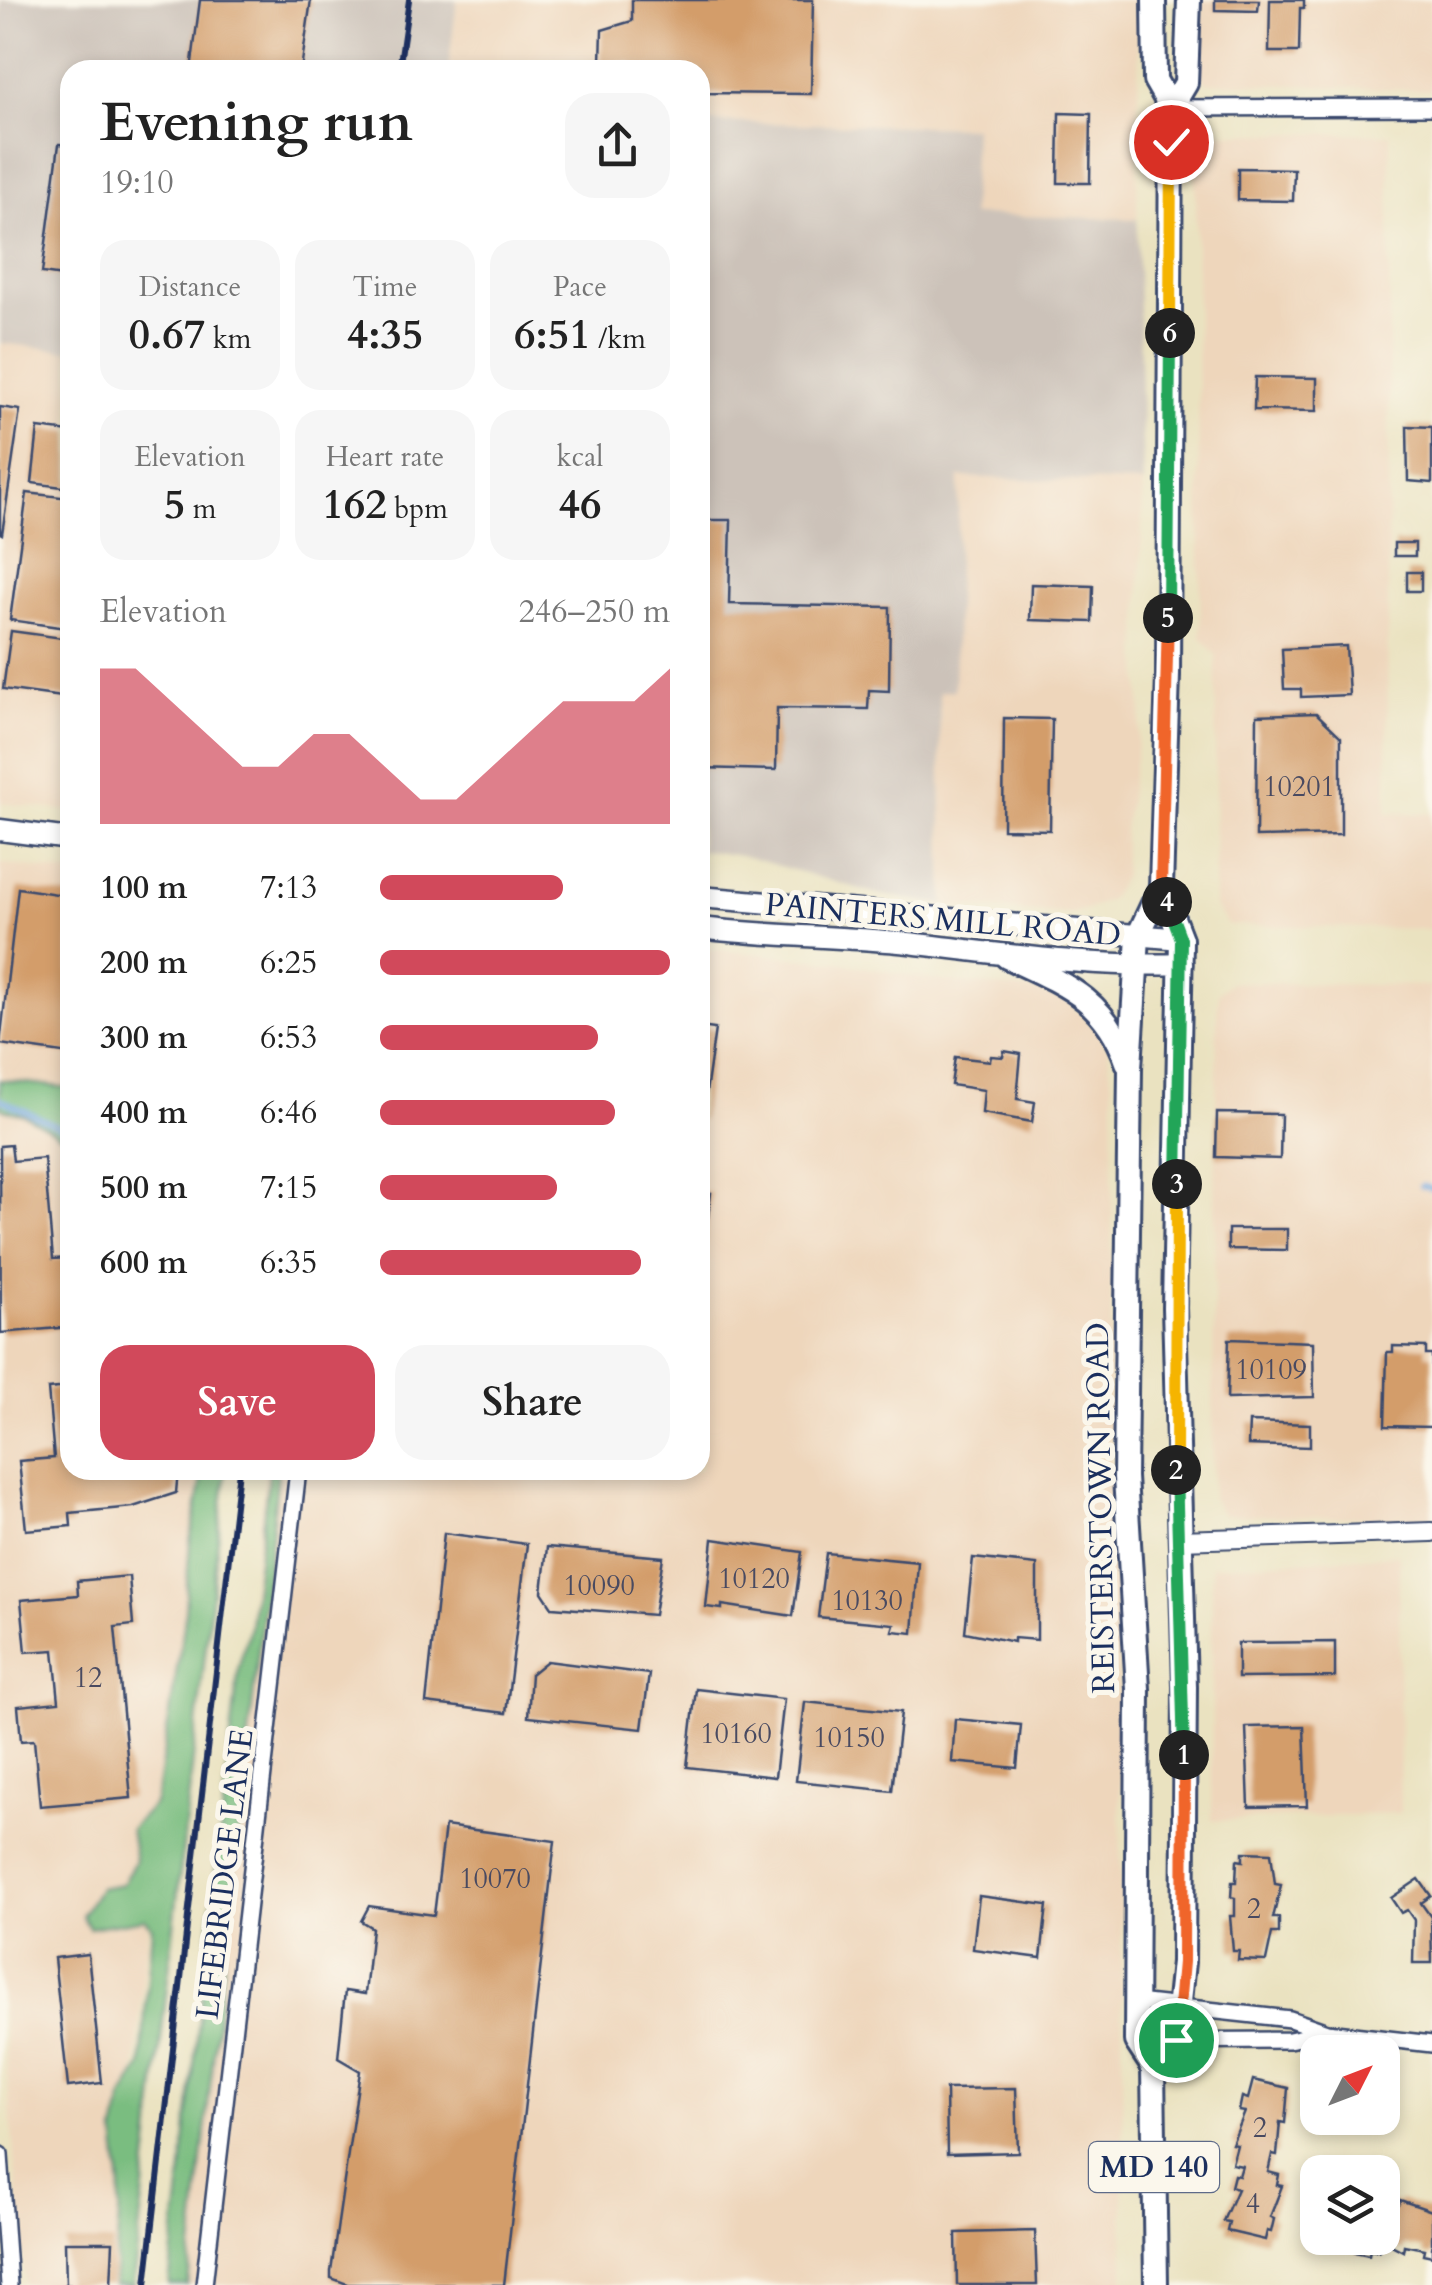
<!DOCTYPE html>
<html lang="en">
<head>
<meta charset="utf-8">
<style>
  body { margin:0; font-family:Cardo,serif; background:#f6f6f6; color:#222; height:100vh; display:flex; flex-direction:column; font-size:38px; white-space:nowrap }
  * { box-sizing:border-box; margin:0 }
  p { font-size:32px; color:#767676 }
  .icon { flex:none; width:55px; height:55px; fill:none; stroke:currentColor; stroke-width:2; stroke-linecap:round; stroke-linejoin:round }
  .map { position:relative; flex:1; overflow:hidden }
  .sheet { position:absolute; left:60px; top:60px; width:650px; height:1420px; display:flex; flex-direction:column; background:#fff; border-radius:30px; box-shadow:0 5px 15px #0003 }
  .sheet>* { flex:none }
  .needle { width:65px; rotate:48deg }
  .controls { position:absolute; left:1300px; top:2035px; display:grid; gap:20px }
  .controls a { display:grid; place-items:center; width:100px; height:100px; border-radius:20px; background:#fff; box-shadow:0 5px 15px #0003; font-size:50px }
  .pin { position:absolute; display:grid; place-items:center; width:85px; height:85px; color:#fff; margin:-42px; border:5px solid #fff; border-radius:50%; box-shadow:0 2px 10px #0007 }
  .km { position:absolute; width:50px; height:50px; margin:-25px; border-radius:50%; background:#222; color:#fff; font-size:28px; line-height:50px; text-align:center }
  .round { display:grid; place-items:center; flex:none; width:105px; height:105px; border-radius:30px; background:#f6f6f6 }
  .summary { display:flex; align-items:center; justify-content:space-between; height:170px; padding:0 40px }
  h1 { font-size:55px; font-weight:800; line-height:75px }
  .figures { display:grid; grid-template-columns:repeat(3,1fr); gap:15px; height:170px; padding:10px 40px }
  .figures div { display:grid; align-content:center; border-radius:25px; background:#f6f6f6; text-align:center }
  .figures b { font-size:42px; font-weight:800 }
  .figures small { font-size:28px; font-weight:400 }
  .figures p { font-size:28px }
  .chart { height:280px; padding:20px 40px }
  .chart p { display:flex; justify-content:space-between }
  .chart svg { width:100%; height:180px; margin-top:10px; fill:#d1495b; opacity:.7 }
  .primary-button { display:flex; gap:20px; margin-top:auto; padding:20px 40px }
  .primary-button a { flex:1; height:115px; border-radius:30px; background:#d1495b; color:#fff; font-size:40px; font-weight:800; line-height:115px; text-align:center }
  .primary-button a+a { background:#f6f6f6; color:#222 }
  ul { padding:0 40px; list-style:none; font-size:32px }
  li { display:grid; grid-template-columns:160px 120px 1fr; align-items:center; height:75px }
  li i { height:25px; border-radius:12px; background:#d1495b }
  .map>svg:first-child { display:block }
  .built { fill:#eed6bb }
  .industrial { fill:#ccc2b9 }
  .forest { fill:#7abd80; stroke:#4a766f; stroke-width:2.5 }
  .lines { fill:none; stroke-linecap:round; stroke-linejoin:round }
  .stream { stroke:#6ea4dc; stroke-width:6 }
  .building { fill:#d39d6a }
  .minor-casing { stroke:#3a4a6d; stroke-width:20 }
  .tertiary-casing { stroke:#3a4a6d; stroke-width:22 }
  .secondary-casing { stroke:#3a4a6d; stroke-width:25 }
  .primary-casing { stroke:#3a4a6d; stroke-width:28 }
  .minor { stroke:#fff; stroke-width:15 }
  .tertiary { stroke:#fff; stroke-width:18 }
  .secondary { stroke:#fff; stroke-width:20 }
  .primary { stroke:#fff; stroke-width:22 }
  .rail { stroke:#1b2f5e; stroke-width:6 }
  .split-1-casing { stroke:#fff; stroke-width:20 }
  .split-2-casing { stroke:#fff; stroke-width:20 }
  .split-3-casing { stroke:#fff; stroke-width:20 }
  .split-4-casing { stroke:#fff; stroke-width:20 }
  .split-5-casing { stroke:#fff; stroke-width:20 }
  .split-6-casing { stroke:#fff; stroke-width:20 }
  .split-7-casing { stroke:#fff; stroke-width:20 }
  .split-1 { stroke:#f0652b; stroke-width:12 }
  .split-2 { stroke:#22a559; stroke-width:12 }
  .split-3 { stroke:#f5b400; stroke-width:12 }
  .split-4 { stroke:#22a559; stroke-width:12 }
  .split-5 { stroke:#f0652b; stroke-width:12 }
  .split-6 { stroke:#22a559; stroke-width:12 }
  .split-7 { stroke:#f5b400; stroke-width:12 }
  .labels { text-anchor:middle; stroke-width:10; stroke-linejoin:round; paint-order:stroke }
  .number-label { font-size:28px; fill:#494a61 }
  .shield { fill:#fbf7ec; stroke:#5e6b89; stroke-width:2.5 }
  .shield-label { font-size:30px; font-weight:bold; fill:#1b2f5e }
  .street-label { font-size:32px; fill:#1b2f5e; stroke:#fbf7ec }
</style>
</head>
<body>
<div class="map">
<svg width="1432" height="2285" viewBox="0 0 1432 2285">
  <rect width="100%" height="100%" fill="#fbf7ec"/>
  <filter id="ink" filterUnits="userSpaceOnUse"><feTurbulence type="fractalNoise" baseFrequency=".01" numOctaves="2"/><feDisplacementMap in="SourceGraphic" scale="20" xChannelSelector="R" yChannelSelector="G"/><feConvolveMatrix kernelMatrix="1 2 1 2 8 2 1 2 1" color-interpolation-filters="sRGB"/></filter>
  <filter id="wash" filterUnits="userSpaceOnUse"><feTurbulence type="fractalNoise" baseFrequency=".0048" numOctaves="4" result="noise"/><feDisplacementMap in="SourceGraphic" scale="40" xChannelSelector="R" yChannelSelector="G"/><feGaussianBlur stdDeviation="2.25" result="paint"/><feColorMatrix in="noise" values="0 0 0 0 0 0 0 0 0 0 0 0 0 0 0 0 0 1.4 0 .05"/><feComposite in="paint" operator="in"/></filter>
  <g filter="url(#wash)">
    <rect width="100%" height="100%" fill="#eae2c0"/>
    <!-- built -->
    <g class="built">
      <polygon points="457,0 1139,0 1137,219 970,215 974,127 700,122 700,70 448,70"/>
      <polygon points="1202,0 1432,0 1432,90 1206,82 1199,73"/>
      <polygon points="1211,133 1390,134 1387,813 1432,814 1432,929 1228,925 1214,906 1216,655 1201,637 1195,154 1202,138"/>
      <polygon points="0,343 70,351 70,811 0,803"/>
      <polygon points="959,476 1143,483 1138,653 1142,711 1124,831 1124,876 1110,899 1087,910 1069,914 944,905 939,692 953,690"/>
      <polygon points="0,863 70,873 70,1470 200,1470 154,1866 115,2285 25,2285 0,1989"/>
      <polygon points="700,948 838,962 932,980 1038,991 1067,1001 1098,1032 1108,1051 1113,1096 1110,1411 1119,1676 1124,2285 178,2285 265,1470 700,1470"/>
      <polygon points="1231,982 1432,986 1432,1519 1223,1515 1212,1498 1217,1013 1219,992"/>
      <polygon points="1399,1555 1400,1813 1212,1821 1212,1566"/>
    </g>
    <!-- industrial -->
    <g class="industrial">
      <polygon points="0,0 457,0 448,70 70,70 70,351 0,343"/>
      <polygon points="700,122 974,127 971,215 1137,219 1143,483 959,477 954,690 939,692 944,905 878,894 747,857 700,850"/>
    </g>
    <!-- forest -->
    <g class="forest">
      <polygon points="0,1080 70,1088 70,1141 24,1115 0,1108"/>
      <polygon points="204,1470 226,1470 133,2285 114,2285 121,2188 115,2132 124,2095 141,2066 152,1927 145,1919 89,1928 82,1915 99,1888 122,1884 135,1861 130,1829 154,1804 158,1787 184,1625 190,1541"/>
      <polygon points="269,1470 278,1474 188,2285 169,2285 239,1666 250,1627"/>
    </g>
    <g class="lines">
      <!-- stream -->
      <g class="stream">
        <polyline points="0,1099 70,1132"/>
        <polyline points="1422,1186 1432,1189"/>
      </g>
    </g>
    <g id="blocks">
      <!-- building -->
      <g class="building">
        <polygon points="200,0 311,0 301,70 191,70"/>
        <polygon points="632,0 813,0 811,94 700,93 700,70 633,70 633,63 601,62 602,30 632,21"/>
        <polygon points="1215,0 1259,0 1258,11 1215,10"/>
        <polygon points="1270,0 1304,0 1304,8 1300,8 1299,52 1269,52"/>
        <polygon points="1059,113 1091,114 1090,183 1058,183"/>
        <polygon points="59,144 70,145 70,277 42,273"/>
        <polygon points="1238,168 1294,169 1293,201 1238,200"/>
        <polygon points="1255,377 1317,378 1317,411 1254,410"/>
        <polygon points="0,407 20,410 2,534 0,533"/>
        <polygon points="1407,426 1432,427 1432,483 1408,481"/>
        <polygon points="38,428 70,432 70,488 32,483"/>
        <polygon points="27,493 70,498 66,628 10,620"/>
        <polygon points="700,520 731,520 729,604 890,607 889,691 869,690 868,709 777,708 776,770 700,768"/>
        <rect x="1394" y="543" width="21" height="13"/>
        <rect x="1407" y="572" width="14" height="19"/>
        <polygon points="1031,584 1093,586 1092,622 1030,620"/>
        <polygon points="11,631 70,639 70,698 3,689"/>
        <polygon points="1346,646 1349,695 1301,697 1301,689 1284,689 1282,649"/>
        <polygon points="1316,713 1341,737 1341,835 1256,837 1257,715"/>
        <polygon points="1004,718 1052,719 1050,830 1003,829"/>
        <polygon points="18,888 70,896 70,1054 0,1044"/>
        <polygon points="700,1027 715,1029 702,1121 700,1121"/>
        <polygon points="1004,1051 1021,1054 1017,1099 1035,1102 1032,1122 982,1113 984,1090 951,1085 955,1057 990,1061 991,1056 1003,1057"/>
        <polygon points="1217,1113 1281,1114 1280,1159 1216,1157"/>
        <polygon points="11,1145 13,1161 44,1158 53,1259 70,1258 70,1327 1,1333 0,1146"/>
        <polygon points="700,1192 711,1193 702,1266 700,1266"/>
        <polygon points="1228,1229 1287,1229 1287,1250 1228,1249"/>
        <polygon points="1229,1339 1313,1342 1314,1397 1227,1399"/>
        <polygon points="1393,1346 1426,1347 1426,1355 1432,1355 1432,1427 1385,1426 1387,1352 1393,1352"/>
        <polygon points="70,1387 70,1470 178,1470 176,1493 133,1507 70,1513 71,1526 26,1530 19,1461 54,1458 48,1389"/>
        <polygon points="1249,1422 1310,1424 1310,1447 1248,1445"/>
        <polygon points="444,1533 527,1544 506,1713 426,1703"/>
        <polygon points="713,1539 802,1552 793,1616 722,1605 722,1609 706,1607"/>
        <polygon points="547,1547 663,1557 654,1615 552,1607 542,1592"/>
        <polygon points="826,1553 918,1562 913,1633 892,1631 894,1624 818,1617"/>
        <polygon points="973,1558 1037,1565 1037,1640 1014,1638 1014,1642 965,1632"/>
        <polygon points="129,1576 133,1625 115,1627 131,1798 40,1806 34,1740 21,1741 18,1706 59,1702 54,1650 26,1652 21,1600 78,1595 77,1581"/>
        <polygon points="1335,1642 1335,1677 1238,1678 1238,1643"/>
        <polygon points="547,1661 649,1674 642,1729 528,1717 531,1674"/>
        <polygon points="696,1689 784,1699 775,1777 687,1767"/>
        <polygon points="805,1702 901,1712 892,1791 796,1781"/>
        <polygon points="955,1719 1021,1725 1017,1768 952,1762"/>
        <polygon points="1304,1726 1307,1806 1249,1807 1246,1727"/>
        <polygon points="445,1826 555,1841 504,2285 347,2284 331,2278 331,2271 360,2071 338,2058 345,1991 365,1994 372,1928 361,1921 369,1906 434,1915"/>
        <polygon points="1243,1852 1271,1853 1275,1884 1281,1885 1273,1918 1279,1918 1279,1933 1272,1933 1266,1961 1238,1960 1239,1951 1233,1951 1230,1916 1235,1916 1235,1898 1231,1897 1232,1882 1236,1882 1237,1860 1243,1861"/>
        <polygon points="1419,1879 1431,1896 1421,1903 1431,1917 1432,1963 1413,1963 1414,1920 1407,1910 1401,1913 1391,1898"/>
        <polygon points="979,1896 1047,1905 1041,1958 973,1949"/>
        <polygon points="88,1954 102,2083 68,2087 54,1958"/>
        <polygon points="1253,2080 1288,2088 1285,2123 1280,2122 1277,2155 1272,2154 1268,2172 1279,2175 1277,2185 1282,2186 1270,2217 1274,2219 1271,2232 1267,2231 1265,2240 1227,2231 1229,2222 1223,2221 1237,2189 1231,2187 1234,2175 1239,2176 1242,2166 1232,2164 1237,2145 1232,2144 1245,2112 1239,2111 1242,2097 1248,2099"/>
        <polygon points="1016,2088 1018,2152 947,2154 946,2089"/>
        <polygon points="1400,2200 1432,2211 1432,2256 1423,2254 1424,2249 1404,2245 1403,2251 1382,2240 1382,2212 1387,2213 1389,2202 1399,2204"/>
        <polygon points="1035,2231 1037,2285 957,2285 956,2233"/>
        <polygon points="1324,2238 1382,2238 1379,2251 1370,2249 1369,2255 1355,2252 1357,2247 1336,2242 1335,2248 1322,2246"/>
        <polygon points="65,2242 113,2242 111,2285 66,2285"/>
      </g>
    </g>
  </g>
  <g filter="url(#ink)">
    <use href="#blocks" fill-opacity="0" stroke="#3a4a6d" stroke-width="2.5"/>
    <g class="lines">
      <defs>
        <g id="minor">
          <polyline points="1171,108 1432,107"/>
          <polyline points="1136,2002 1290,2019 1327,2032 1432,2044"/>
          <polyline points="1136,2041 1289,2040 1323,2033"/>
          <polyline points="0,2155 9,2285"/>
          <polyline points="204,2285 298,1470"/>
        </g>
        <polyline id="tertiary" points="1179,1540 1432,1532"/>
        <g id="secondary">
          <polyline points="0,830 70,839"/>
          <polyline points="700,897 1181,939"/>
          <path d="M700,928C766,936 833,936 899,942C993,952 1086,968 1182,964"/>
        </g>
        <g id="primary">
          <polyline points="1154,0 1155,80 1171,108"/>
          <path d="M1007,957C1064,984 1105,998 1127,1062"/>
          <polyline points="1153,2067 1175,2040 1183,1962 1185,1687 1174,1308 1181,939 1161,887"/>
          <polyline points="1156,2285 1153,2067 1136,2041 1138,1689 1125,1477 1130,1068 1138,936 1161,887 1168,675 1171,108 1186,83 1189,0"/>
        </g>
      </defs>
      <!-- minor casing -->
      <use href="#minor" class="minor-casing"/>
      <!-- tertiary casing -->
      <use href="#tertiary" class="tertiary-casing"/>
      <!-- secondary casing -->
      <use href="#secondary" class="secondary-casing"/>
      <!-- primary casing -->
      <use href="#primary" class="primary-casing"/>
      <!-- minor -->
      <use href="#minor" class="minor"/>
      <!-- tertiary -->
      <use href="#tertiary" class="tertiary"/>
      <!-- secondary -->
      <use href="#secondary" class="secondary"/>
      <!-- primary -->
      <use href="#primary" class="primary"/>
      <!-- rail -->
      <g class="rail">
        <polyline points="399,70 409,0"/>
        <polyline points="146,2285 239,1470"/>
      </g>
    </g>
  </g>
  <g class="lines" filter="url(#ink)">
    <defs>
      <polyline id="split-1" points="1176,2040 1183,1962 1184,1755"/>
      <polyline id="split-2" points="1176,1470 1184,1755"/>
      <polyline id="split-3" points="1176,1470 1177,1184"/>
      <polyline id="split-4" points="1167,902 1181,939 1177,1184"/>
      <polyline id="split-5" points="1167,902 1161,887 1168,618"/>
      <polyline id="split-6" points="1168,618 1170,333"/>
      <polyline id="split-7" points="1170,333 1171,142"/>
    </defs>
    <!-- split-1 casing -->
    <use href="#split-1" class="split-1-casing"/>
    <!-- split-2 casing -->
    <use href="#split-2" class="split-2-casing"/>
    <!-- split-3 casing -->
    <use href="#split-3" class="split-3-casing"/>
    <!-- split-4 casing -->
    <use href="#split-4" class="split-4-casing"/>
    <!-- split-5 casing -->
    <use href="#split-5" class="split-5-casing"/>
    <!-- split-6 casing -->
    <use href="#split-6" class="split-6-casing"/>
    <!-- split-7 casing -->
    <use href="#split-7" class="split-7-casing"/>
    <!-- split-1 -->
    <use href="#split-1" class="split-1"/>
    <!-- split-2 -->
    <use href="#split-2" class="split-2"/>
    <!-- split-3 -->
    <use href="#split-3" class="split-3"/>
    <!-- split-4 -->
    <use href="#split-4" class="split-4"/>
    <!-- split-5 -->
    <use href="#split-5" class="split-5"/>
    <!-- split-6 -->
    <use href="#split-6" class="split-6"/>
    <!-- split-7 -->
    <use href="#split-7" class="split-7"/>
  </g>
  <g class="labels">
    <!-- number labels -->
    <g class="number-label">
      <text x="1299" y="796">10201</text>
      <text x="1271" y="1379">10109</text>
      <text x="754" y="1588">10120</text>
      <text x="599" y="1595">10090</text>
      <text x="867" y="1610">10130</text>
      <text x="88" y="1687">12</text>
      <text x="736" y="1743">10160</text>
      <text x="849" y="1747">10150</text>
      <text x="495" y="1888">10070</text>
      <text x="1254" y="1918">2</text>
      <text x="1260" y="2137">2</text>
      <text x="1253" y="2213">4</text>
    </g>
    <!-- shield labels -->
    <rect class="shield" x="1089" y="2142" width="130" height="50" rx="8"/>
    <g class="shield-label">
      <text x="1154" y="2177">MD 140</text>
    </g>
    <!-- street labels -->
    <g class="street-label">
      <text transform="translate(943 919) rotate(5)" y="11">PAINTERS MILL ROAD</text>
      <text transform="translate(1100 1508) rotate(-91)" y="11">REISTERSTOWN ROAD</text>
      <text transform="translate(224 1874) rotate(-83)" y="11">LIFEBRIDGE LANE</text>
    </g>
  </g>
</svg>
<div class="controls">
<a><svg class="needle" viewBox="-14 -14 28 28"><path d="M0-13l5 13h-10z" fill="#e53935"/><path d="M0 13l5-13h-10z" fill="#767676"/></svg></a>
<a><svg class="icon" aria-label="layers" viewBox="0 0 24 24"><path d="M12 4l9 5-9 5-9-5zM3 14l9 5 9-5"/></svg></a>
</div>
<div class="pin" style="left:1176px;top:2040px;background:#1e9e55"><svg class="icon" aria-label="arrive" viewBox="0 0 24 24"><path d="M6 21V4h12l-3 4 3 4H6"/></svg></div>
<div class="pin" style="left:1171px;top:142px;background:#d93025"><svg class="icon" aria-label="check" viewBox="0 0 24 24"><path d="M5 12l5 5 9-10"/></svg></div>
<b class="km" style="left:1184px;top:1755px">1</b>
<b class="km" style="left:1176px;top:1470px">2</b>
<b class="km" style="left:1177px;top:1184px">3</b>
<b class="km" style="left:1167px;top:902px">4</b>
<b class="km" style="left:1168px;top:618px">5</b>
<b class="km" style="left:1170px;top:333px">6</b>
<section class="sheet">
<div class="summary"><div><h1>Evening run</h1><p>19:10</p></div><a class="round"><svg class="icon" aria-label="share" viewBox="0 0 24 24"><path d="M12 15V3M7 8l5-5 5 5M5 13v7h14v-7"/></svg></a></div>
<div class="figures">
<div><p>Distance</p><b>0.67<small> km</small></b></div>
<div><p>Time</p><b>4:35</b></div>
<div><p>Pace</p><b>6:51<small> /km</small></b></div>
</div>
<div class="figures">
<div><p>Elevation</p><b>5<small> m</small></b></div>
<div><p>Heart rate</p><b>162<small> bpm</small></b></div>
<div><p>kcal</p><b>46</b></div>
</div>
<div class="chart"><p><span>Elevation</span>246–250 m</p>
<svg viewBox="0 0 160 44" preserveAspectRatio="none"><path d="M0 44V6L10 6L20 14L30 22L40 30L50 30L60 22L70 22L80 30L90 38L100 38L110 30L120 22L130 14L140 14L150 14L160 6V44z"/></svg>
</div>
<ul>
<li><b>100 m</b>7:13<i style="width:63%"></i></li>
<li><b>200 m</b>6:25<i style="width:100%"></i></li>
<li><b>300 m</b>6:53<i style="width:75%"></i></li>
<li><b>400 m</b>6:46<i style="width:81%"></i></li>
<li><b>500 m</b>7:15<i style="width:61%"></i></li>
<li><b>600 m</b>6:35<i style="width:90%"></i></li>
</ul>
<div class="primary-button"><a>Save</a><a>Share</a></div>
</section>
</div>
</body>
</html>
